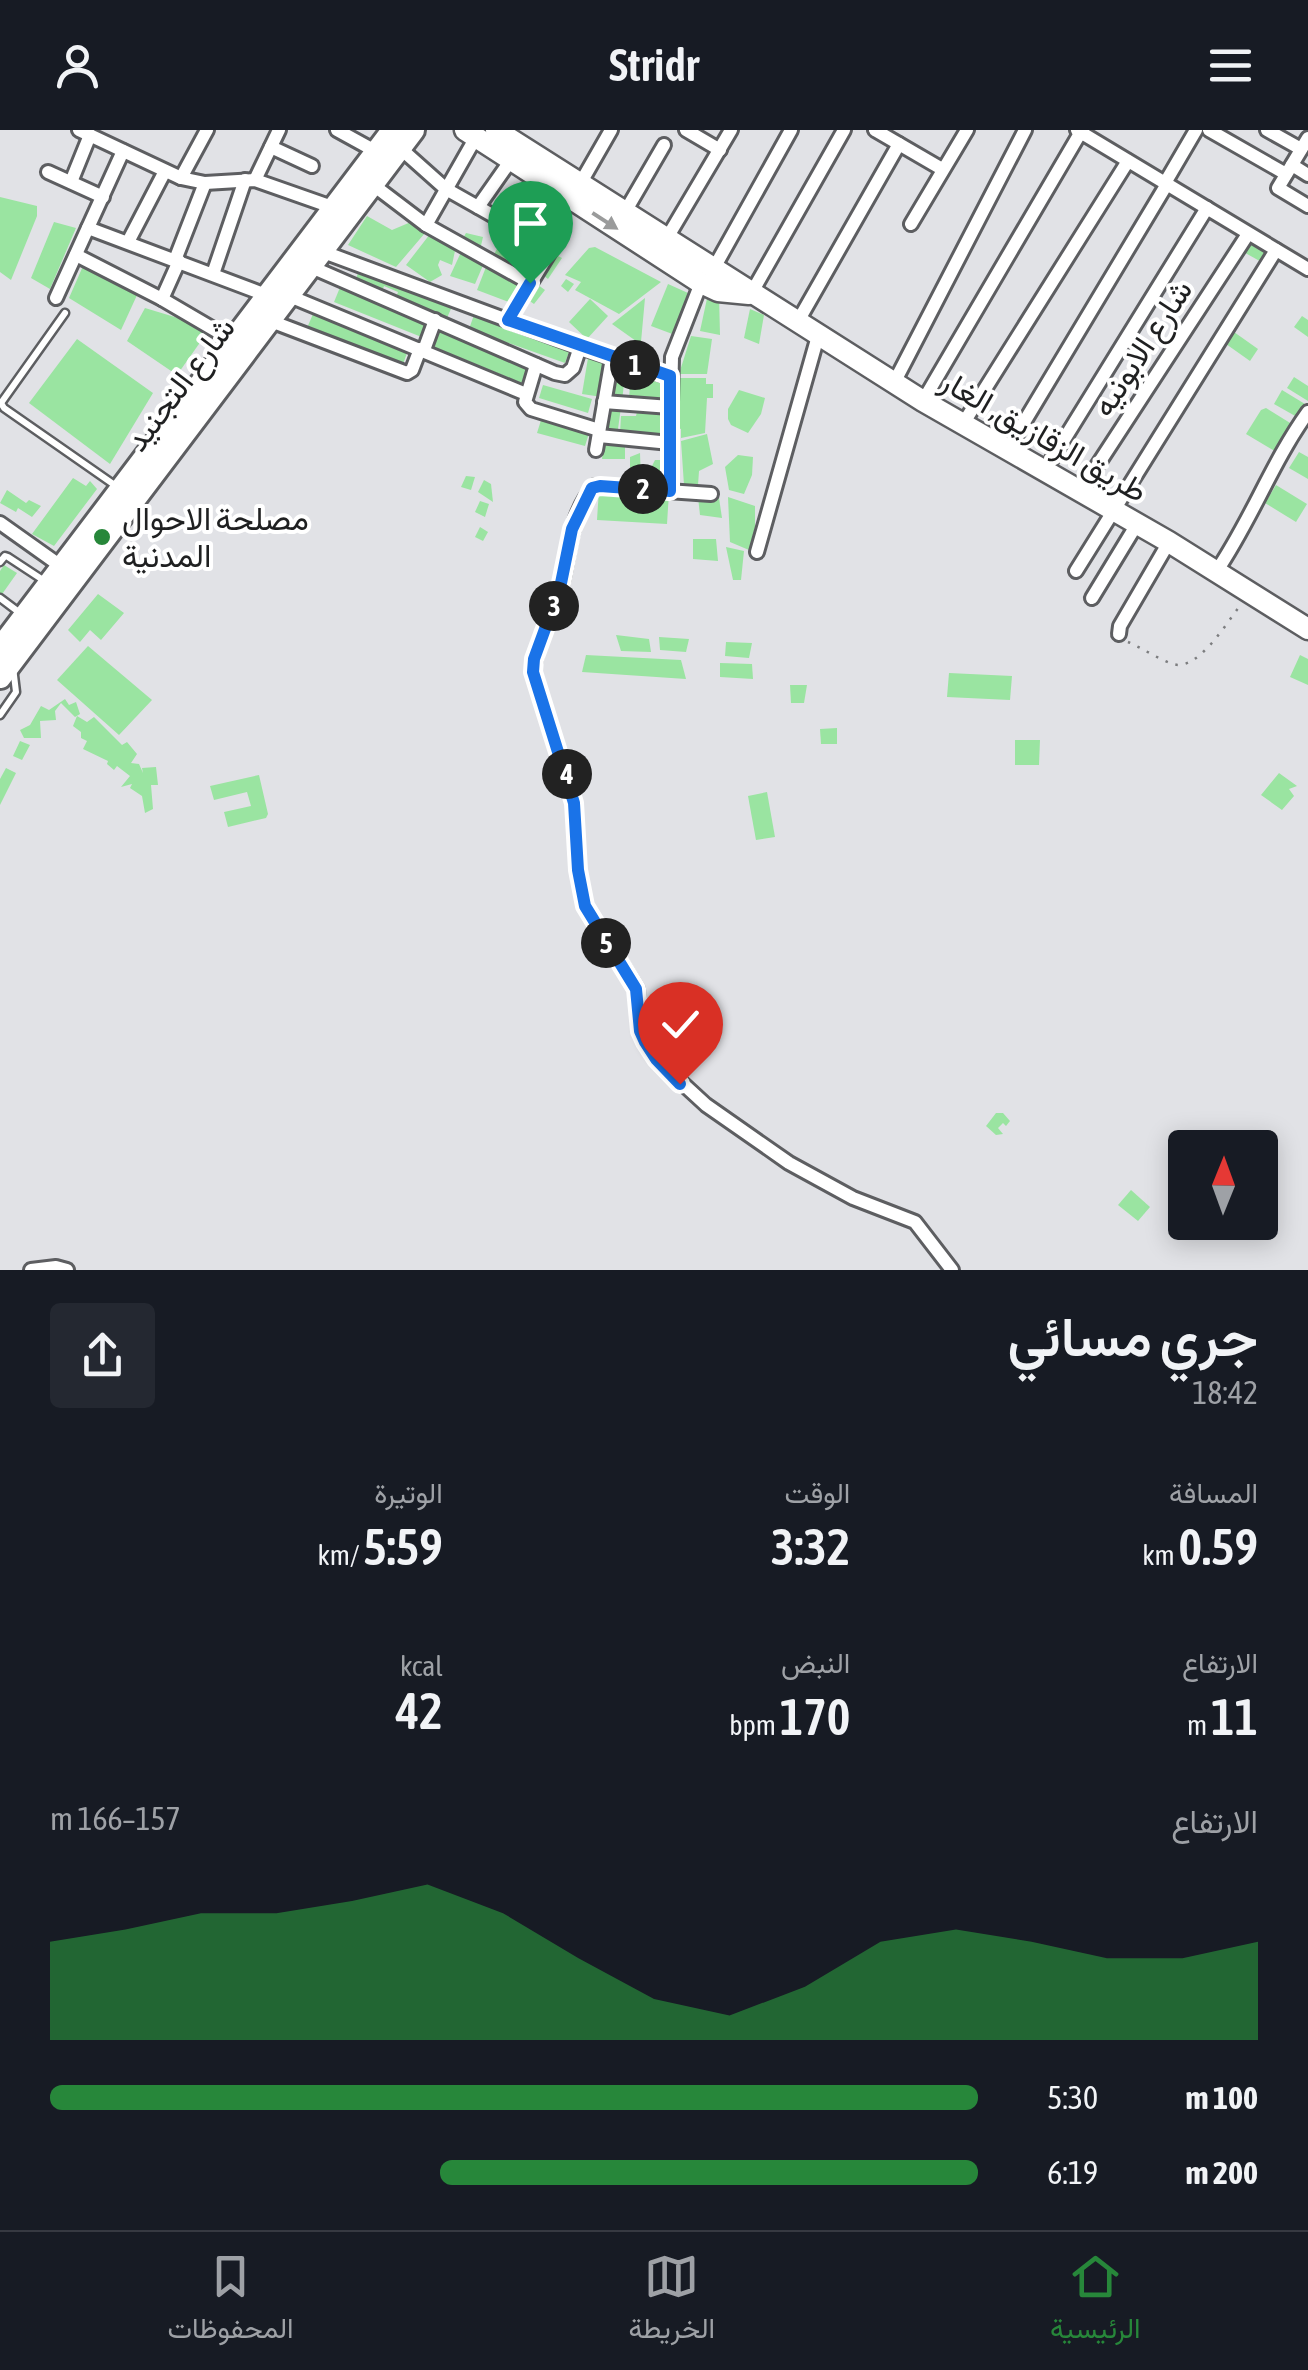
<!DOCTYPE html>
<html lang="ar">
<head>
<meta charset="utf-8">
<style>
  body { margin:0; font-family:"Asap Condensed",Vazirmatn,sans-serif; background:#242831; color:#f1f3f6; direction:rtl; height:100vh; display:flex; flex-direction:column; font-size:38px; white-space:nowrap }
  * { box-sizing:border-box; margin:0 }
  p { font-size:32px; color:#9ea1a6 }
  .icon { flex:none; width:55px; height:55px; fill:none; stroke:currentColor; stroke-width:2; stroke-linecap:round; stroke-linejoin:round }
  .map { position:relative; height:1140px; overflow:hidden; direction:ltr }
  .drawer { display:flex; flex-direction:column; background:#171b24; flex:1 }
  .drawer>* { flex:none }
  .needle { width:65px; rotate:1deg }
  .controls { position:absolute; left:1168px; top:1000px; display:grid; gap:20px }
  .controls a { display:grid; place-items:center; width:110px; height:110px; border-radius:10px; background:#171b24; box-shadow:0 5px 25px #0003; font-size:50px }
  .pin { position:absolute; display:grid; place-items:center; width:85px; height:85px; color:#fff; margin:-102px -42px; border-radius:50% 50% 50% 0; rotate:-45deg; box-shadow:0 0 10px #0007 }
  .pin .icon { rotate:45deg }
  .km { position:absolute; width:50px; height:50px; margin:-25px; border-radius:50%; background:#222; color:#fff; font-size:28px; line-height:50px; text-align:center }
  .round { display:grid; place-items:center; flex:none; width:105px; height:105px; border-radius:10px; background:#242831 }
  .summary { display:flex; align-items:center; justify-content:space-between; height:170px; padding:0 50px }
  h1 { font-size:55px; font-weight:600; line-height:75px }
  .metrics { display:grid; grid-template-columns:repeat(3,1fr); gap:15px; height:170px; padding:10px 50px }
  .metrics div { display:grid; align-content:center }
  .metrics b { font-size:50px; font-weight:600 }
  .metrics small { font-size:28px; font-weight:400 }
  .metrics p { font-size:28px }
  .chart { height:280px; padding:20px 50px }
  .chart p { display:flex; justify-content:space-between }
  .chart svg { width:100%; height:180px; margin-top:10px; fill:#27873a; opacity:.7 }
  ul { padding:0 50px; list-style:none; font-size:32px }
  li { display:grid; grid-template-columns:160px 120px 1fr; align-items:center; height:75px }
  li i { height:25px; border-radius:12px; background:#27873a }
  header { display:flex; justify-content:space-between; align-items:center; height:130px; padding:0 50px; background:#171b24; font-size:45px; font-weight:600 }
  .tab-bar { display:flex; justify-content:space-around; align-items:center; height:140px; border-top:2px solid #363941; background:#171b24; font-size:28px; color:#9ea1a6 }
  .tab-bar a { display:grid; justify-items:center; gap:5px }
  .tab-bar .active { color:#27873a }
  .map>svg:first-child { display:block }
  .building { fill:#9ae4a1 }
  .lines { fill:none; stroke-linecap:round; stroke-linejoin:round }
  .lane-casing { stroke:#5d5e61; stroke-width:11 }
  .street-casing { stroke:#5d5e61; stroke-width:18 }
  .primary-casing { stroke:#5d5e61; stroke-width:25 }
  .highway-casing { stroke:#5d5e61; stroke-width:28 }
  .path { stroke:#7c7d7f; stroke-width:2.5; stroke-dasharray:2.5 8; stroke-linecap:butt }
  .lane { stroke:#fff; stroke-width:6 }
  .street { stroke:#fff; stroke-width:12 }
  .primary { stroke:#fff; stroke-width:20 }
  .highway { stroke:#fff; stroke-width:22 }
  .oneway { fill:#9a9b9b }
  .route-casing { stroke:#fff; stroke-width:20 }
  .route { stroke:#1a73e8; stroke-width:12 }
  .poi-dot { fill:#27873a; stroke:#fff; stroke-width:4 }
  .labels { text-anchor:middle; stroke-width:8; stroke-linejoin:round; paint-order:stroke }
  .street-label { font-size:32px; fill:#1f2021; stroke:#fff }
  .poi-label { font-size:32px; fill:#1f2021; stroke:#fff; text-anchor:start }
</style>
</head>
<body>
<header><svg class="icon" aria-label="menu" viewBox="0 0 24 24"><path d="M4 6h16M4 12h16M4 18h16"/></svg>Stridr<svg class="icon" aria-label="person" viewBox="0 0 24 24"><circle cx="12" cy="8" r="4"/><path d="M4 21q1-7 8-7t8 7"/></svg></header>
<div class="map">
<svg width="1308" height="1140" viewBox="0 0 1308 1140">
  <rect width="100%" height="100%" fill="#e1e2e6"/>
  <!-- building -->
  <g class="building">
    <polygon points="0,67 37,76 37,86 11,150 0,142"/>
    <polygon points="367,86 392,100 418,89 425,103 396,137 348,115"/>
    <polygon points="54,92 76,98 50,159 31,148"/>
    <polygon points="466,103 483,107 480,120 462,110"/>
    <polygon points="430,104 456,116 452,135 440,130 438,135 442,145 430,152 406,135"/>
    <polygon points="505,104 526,106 546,119 533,148 492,128"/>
    <polygon points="1249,106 1273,121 1265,134 1240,120"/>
    <polygon points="595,117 661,152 619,184 575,160 581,152 565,145 589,118"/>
    <polygon points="462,120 484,133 475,154 450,146"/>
    <polygon points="550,122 562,128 548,149 539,142"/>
    <polygon points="83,136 138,163 121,200 69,168"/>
    <polygon points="486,137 523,157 514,174 477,160"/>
    <polygon points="360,138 453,174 447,188 396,168 398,162 384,156 382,161 355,151"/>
    <polygon points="566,149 574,154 568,162 561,156"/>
    <polygon points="534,152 545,160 534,174 524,167"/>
    <polygon points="668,154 688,163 675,205 651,196"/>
    <polygon points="341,155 431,191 424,208 334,172"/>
    <polygon points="708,164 719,165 720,205 700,201"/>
    <polygon points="645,168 641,212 636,211 612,194"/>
    <polygon points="590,169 608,186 587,209 569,192"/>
    <polygon points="145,178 178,188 206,204 177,245 127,211"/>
    <polygon points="750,179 764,185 759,214 744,208"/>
    <polygon points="313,184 407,223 402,237 307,198"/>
    <polygon points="474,185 570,219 565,233 469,199"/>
    <polygon points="1302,186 1308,190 1308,207 1294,197"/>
    <polygon points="436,199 529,239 524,254 429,215"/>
    <polygon points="1234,202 1258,219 1250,231 1226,214"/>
    <polygon points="691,206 712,209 707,244 679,244"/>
    <polygon points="77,209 153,263 110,334 29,273"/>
    <polygon points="588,228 608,231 602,267 582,264"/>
    <polygon points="613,231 626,234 622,272 610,272"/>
    <polygon points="631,238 667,248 668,270 629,270"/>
    <polygon points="1294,247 1308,256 1308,271 1287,258"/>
    <polygon points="679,248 706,248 706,254 713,254 713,268 707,268 705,303 681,308 681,299 678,298"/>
    <polygon points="543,255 592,269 588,283 539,268"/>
    <polygon points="739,260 765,268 761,284 748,303 731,295 728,289 728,279"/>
    <polygon points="1282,260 1305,274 1297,287 1274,274"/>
    <polygon points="607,277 621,277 618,299 607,299"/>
    <polygon points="638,278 668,281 669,309 620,303 621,286 636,286"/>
    <polygon points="1266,278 1295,296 1278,323 1246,304 1261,280"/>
    <polygon points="542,287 590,300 585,316 537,303"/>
    <polygon points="707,304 713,334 699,341 698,355 684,355 681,311"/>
    <polygon points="604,310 631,310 633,316 625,316 625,329 602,329"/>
    <polygon points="1299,322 1308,327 1308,349 1289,338"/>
    <polygon points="640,323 641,352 630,352 630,327"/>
    <polygon points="738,325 753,327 752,345 744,364 729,360 725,337"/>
    <polygon points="655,330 667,330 667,352 650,351 649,342"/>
    <polygon points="466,346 475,347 471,360 461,357"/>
    <polygon points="73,348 86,356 90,351 97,359 54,416 32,404"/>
    <polygon points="484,350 491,354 493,372 478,362"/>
    <polygon points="1276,355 1307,374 1296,392 1265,373"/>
    <polygon points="599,359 669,363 667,394 597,390"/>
    <polygon points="7,360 26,373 29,370 41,376 32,387 18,378 16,382 0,373"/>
    <polygon points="698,367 719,368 722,388 700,385"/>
    <polygon points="728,367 755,376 755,397 749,420 730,412"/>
    <polygon points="480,371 489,374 485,387 475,382"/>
    <polygon points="480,397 488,402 483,411 475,407"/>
    <polygon points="693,409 716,409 718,431 693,429"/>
    <polygon points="726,417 744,421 741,450 733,450"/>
    <polygon points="4,435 17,443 0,467 0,441"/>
    <polygon points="98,464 124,483 101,510 90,500 80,512 68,500"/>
    <polygon points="616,505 649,509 651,522 621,521"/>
    <polygon points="659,507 689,509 686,522 660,520"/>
    <polygon points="726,512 752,513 749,528 725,526"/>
    <polygon points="88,516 152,570 119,605 57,550"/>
    <polygon points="586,525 681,530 686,549 582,542"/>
    <polygon points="1300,525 1308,529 1308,555 1290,547"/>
    <polygon points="720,533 752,534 753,549 720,547"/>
    <polygon points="949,543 1012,546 1010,570 947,567"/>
    <polygon points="790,555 807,555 804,573 791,573"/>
    <polygon points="65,569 69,575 76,572 80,584 75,587 61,573 55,581 56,590 40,591 41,608 24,608 20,600 30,595 41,576 49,580"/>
    <polygon points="77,586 87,592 94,587 122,615 127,612 137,624 131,633 139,634 143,643 142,638 156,637 158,655 151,655 153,679 145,683 142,666 130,658 132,654 121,657 130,646 117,636 114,640 107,634 108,631 83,619 87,611 81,608 81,602 73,596"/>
    <polygon points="837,598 837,614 821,614 820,599"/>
    <polygon points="1015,610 1040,610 1039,635 1015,635"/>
    <polygon points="20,611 30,615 22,630 13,626"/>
    <polygon points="6,638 16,643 0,675 0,649"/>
    <polygon points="1279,643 1297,656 1289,659 1294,666 1282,680 1261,665"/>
    <polygon points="259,645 268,684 266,688 228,697 224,682 251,676 247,662 214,670 210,656"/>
    <polygon points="767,662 775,707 756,710 748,666"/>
    <polygon points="996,983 1003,983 1010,991 1006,996 1003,993 998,998 1003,1004 996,1005 986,996"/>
    <polygon points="1131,1060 1150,1077 1138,1091 1118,1075"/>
  </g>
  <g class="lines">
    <defs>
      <g id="lane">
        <polyline points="65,183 1,273 4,278 116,356"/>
        <polyline points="0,432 5,426 8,427 43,450"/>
        <polyline points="0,468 20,483"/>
        <polyline points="0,585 16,562 13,537"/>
      </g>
      <g id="street">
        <polyline points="79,0 181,48 205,53 255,50 332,77"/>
        <polyline points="337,0 377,22"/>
        <polyline points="686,0 720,20"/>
        <polyline points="875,0 942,39"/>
        <polyline points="1077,0 1308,139"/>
        <polyline points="1209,0 1286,44"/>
        <polyline points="1267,0 1301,19"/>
        <polyline points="1308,8 1278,58 1308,76"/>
        <polyline points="271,17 312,36"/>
        <polyline points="400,18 446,59 552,119"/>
        <polyline points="1292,35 1308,45"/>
        <polyline points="48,42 103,67"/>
        <polyline points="181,48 207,0"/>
        <polyline points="255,50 279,0"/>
        <polyline points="71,52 90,5"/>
        <polyline points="1165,53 1196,0"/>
        <polyline points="372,54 426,95 530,153"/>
        <polyline points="580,54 611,0"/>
        <polyline points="478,77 511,30"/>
        <polyline points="625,82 664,15"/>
        <polyline points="911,94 967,0"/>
        <polyline points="426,95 476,7"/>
        <polyline points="88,98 266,165"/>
        <polyline points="667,108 731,0"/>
        <polyline points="128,112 165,41"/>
        <polyline points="321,121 580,217 670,247"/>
        <polyline points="76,125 162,169 232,210"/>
        <polyline points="175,130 205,53"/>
        <polyline points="309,136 555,243 565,245 573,238 580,217"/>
        <polyline points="714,138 791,0"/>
        <polyline points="213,144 245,50"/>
        <polyline points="751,164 844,0"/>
        <polyline points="287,165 526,264"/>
        <polyline points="56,168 123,21"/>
        <polyline points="162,169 179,131"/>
        <polyline points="268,190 407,243 412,240 420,219"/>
        <polyline points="508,190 559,107"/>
        <polyline points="797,193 899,14"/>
        <polyline points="424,220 435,190"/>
        <polyline points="536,235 525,272 531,279 599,300"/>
        <polyline points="894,253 1025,0"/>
        <polyline points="923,271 1082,0"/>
        <polyline points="604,272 670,277"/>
        <polyline points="963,294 1128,31"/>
        <polyline points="599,306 670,313"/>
        <polyline points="1008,319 1167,54"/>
        <polyline points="596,320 612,228"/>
        <polyline points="1044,342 1207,78"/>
        <polyline points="669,361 672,227 701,153"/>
        <polyline points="1080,362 1248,104"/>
        <path d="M711,364L595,356C568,385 570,424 560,460C552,487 535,514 533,542L574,673L578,740L585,776L637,859L640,901L656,929L706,975L789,1033L853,1068L915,1092L952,1140"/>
        <polyline points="0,393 62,437"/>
        <polyline points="757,422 818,206"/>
        <polyline points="1076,441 1276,120"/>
        <path d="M1216,442C1251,391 1272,332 1308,282"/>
        <polyline points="1092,468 1137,394"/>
        <polyline points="1119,504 1120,496 1169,412"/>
        <polyline points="31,1140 56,1137 67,1140"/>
      </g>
      <g id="primary">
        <polyline points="465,0 701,153 718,161 749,164"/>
        <polyline points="496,0 923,271 1169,412 1308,499"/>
      </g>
      <g id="highway">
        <polyline points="0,519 391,3"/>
        <polyline points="0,547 413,0"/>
      </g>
    </defs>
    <!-- lane casing -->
    <use href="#lane" class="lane-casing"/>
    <!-- street casing -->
    <use href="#street" class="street-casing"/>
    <!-- primary casing -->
    <use href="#primary" class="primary-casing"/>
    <!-- highway casing -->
    <use href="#highway" class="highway-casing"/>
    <!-- path -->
    <path class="path" d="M1128,512C1142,518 1158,529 1173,534C1197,542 1226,494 1239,477"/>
    <!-- lane -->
    <use href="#lane" class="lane"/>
    <!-- street -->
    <use href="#street" class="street"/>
    <!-- primary -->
    <use href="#primary" class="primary"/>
    <!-- highway -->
    <use href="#highway" class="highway"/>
  </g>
  <!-- one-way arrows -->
  <defs><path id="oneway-solid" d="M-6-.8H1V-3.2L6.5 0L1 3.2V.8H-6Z" transform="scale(2.5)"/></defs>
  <use class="oneway" href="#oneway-solid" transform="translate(605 91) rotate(33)"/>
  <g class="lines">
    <defs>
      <polyline id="route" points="530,153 508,190 670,246 670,361 600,356 592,358 572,399 560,458 534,529 533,542 574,673 578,740 585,776 636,859 640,901 645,912 656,929 680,954"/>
    </defs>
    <!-- route casing -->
    <use href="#route" class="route-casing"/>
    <!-- route -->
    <use href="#route" class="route"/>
  </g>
  <!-- markers -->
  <circle class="poi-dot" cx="102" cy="407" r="10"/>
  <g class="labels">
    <!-- street labels -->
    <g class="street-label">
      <text transform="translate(1142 218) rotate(-57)" y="11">شارع الابونيه</text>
      <text transform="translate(180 254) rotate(-53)" y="11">شارع التجنيد</text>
      <text transform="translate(1044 306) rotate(30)" y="11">طريق الزقازيق, الغار</text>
    </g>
    <!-- poi labels -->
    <g class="poi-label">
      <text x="122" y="400">مصلحة الاحوال<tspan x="122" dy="37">المدنية</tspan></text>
    </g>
  </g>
</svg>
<div class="controls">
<a><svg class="needle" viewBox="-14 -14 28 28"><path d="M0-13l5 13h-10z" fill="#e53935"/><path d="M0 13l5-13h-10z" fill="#9ea1a6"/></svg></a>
</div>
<div class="pin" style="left:530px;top:153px;background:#1e9e55"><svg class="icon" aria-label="arrive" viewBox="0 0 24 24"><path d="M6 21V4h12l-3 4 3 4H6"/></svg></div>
<div class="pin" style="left:680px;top:954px;background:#d93025"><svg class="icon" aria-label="check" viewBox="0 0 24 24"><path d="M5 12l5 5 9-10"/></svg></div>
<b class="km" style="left:635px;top:235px">1</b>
<b class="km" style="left:643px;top:359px">2</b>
<b class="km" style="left:554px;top:476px">3</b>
<b class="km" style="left:567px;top:644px">4</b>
<b class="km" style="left:606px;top:813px">5</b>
</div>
<section class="drawer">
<div class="summary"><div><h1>جري مسائي</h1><p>18:42</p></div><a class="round"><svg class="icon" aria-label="share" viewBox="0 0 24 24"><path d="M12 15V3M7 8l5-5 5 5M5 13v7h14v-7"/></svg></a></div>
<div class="metrics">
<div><p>المسافة</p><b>0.59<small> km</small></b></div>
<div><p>الوقت</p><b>3:32</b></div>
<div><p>الوتيرة</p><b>5:59<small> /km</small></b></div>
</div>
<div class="metrics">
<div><p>الارتفاع</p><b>11<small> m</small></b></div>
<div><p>النبض</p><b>170<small> bpm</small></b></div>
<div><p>kcal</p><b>42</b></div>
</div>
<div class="chart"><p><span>الارتفاع</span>157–166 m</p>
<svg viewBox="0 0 160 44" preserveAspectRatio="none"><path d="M0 44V20L10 17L20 13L30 13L40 10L50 6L60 13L70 24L80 34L90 38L100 31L110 20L120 17L130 20L140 24L150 24L160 20V44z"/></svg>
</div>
<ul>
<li><b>100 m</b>5:30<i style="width:100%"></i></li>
<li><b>200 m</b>6:19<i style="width:58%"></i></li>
</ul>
</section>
<nav class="tab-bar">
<a class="active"><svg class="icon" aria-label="home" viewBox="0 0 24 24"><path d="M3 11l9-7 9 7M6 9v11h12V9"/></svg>الرئيسية</a>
<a><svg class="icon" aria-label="map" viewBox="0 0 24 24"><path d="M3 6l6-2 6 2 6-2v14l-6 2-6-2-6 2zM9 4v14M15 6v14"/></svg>الخريطة</a>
<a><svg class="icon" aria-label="saved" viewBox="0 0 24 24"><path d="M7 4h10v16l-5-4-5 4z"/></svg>المحفوظات</a>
</nav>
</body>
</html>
